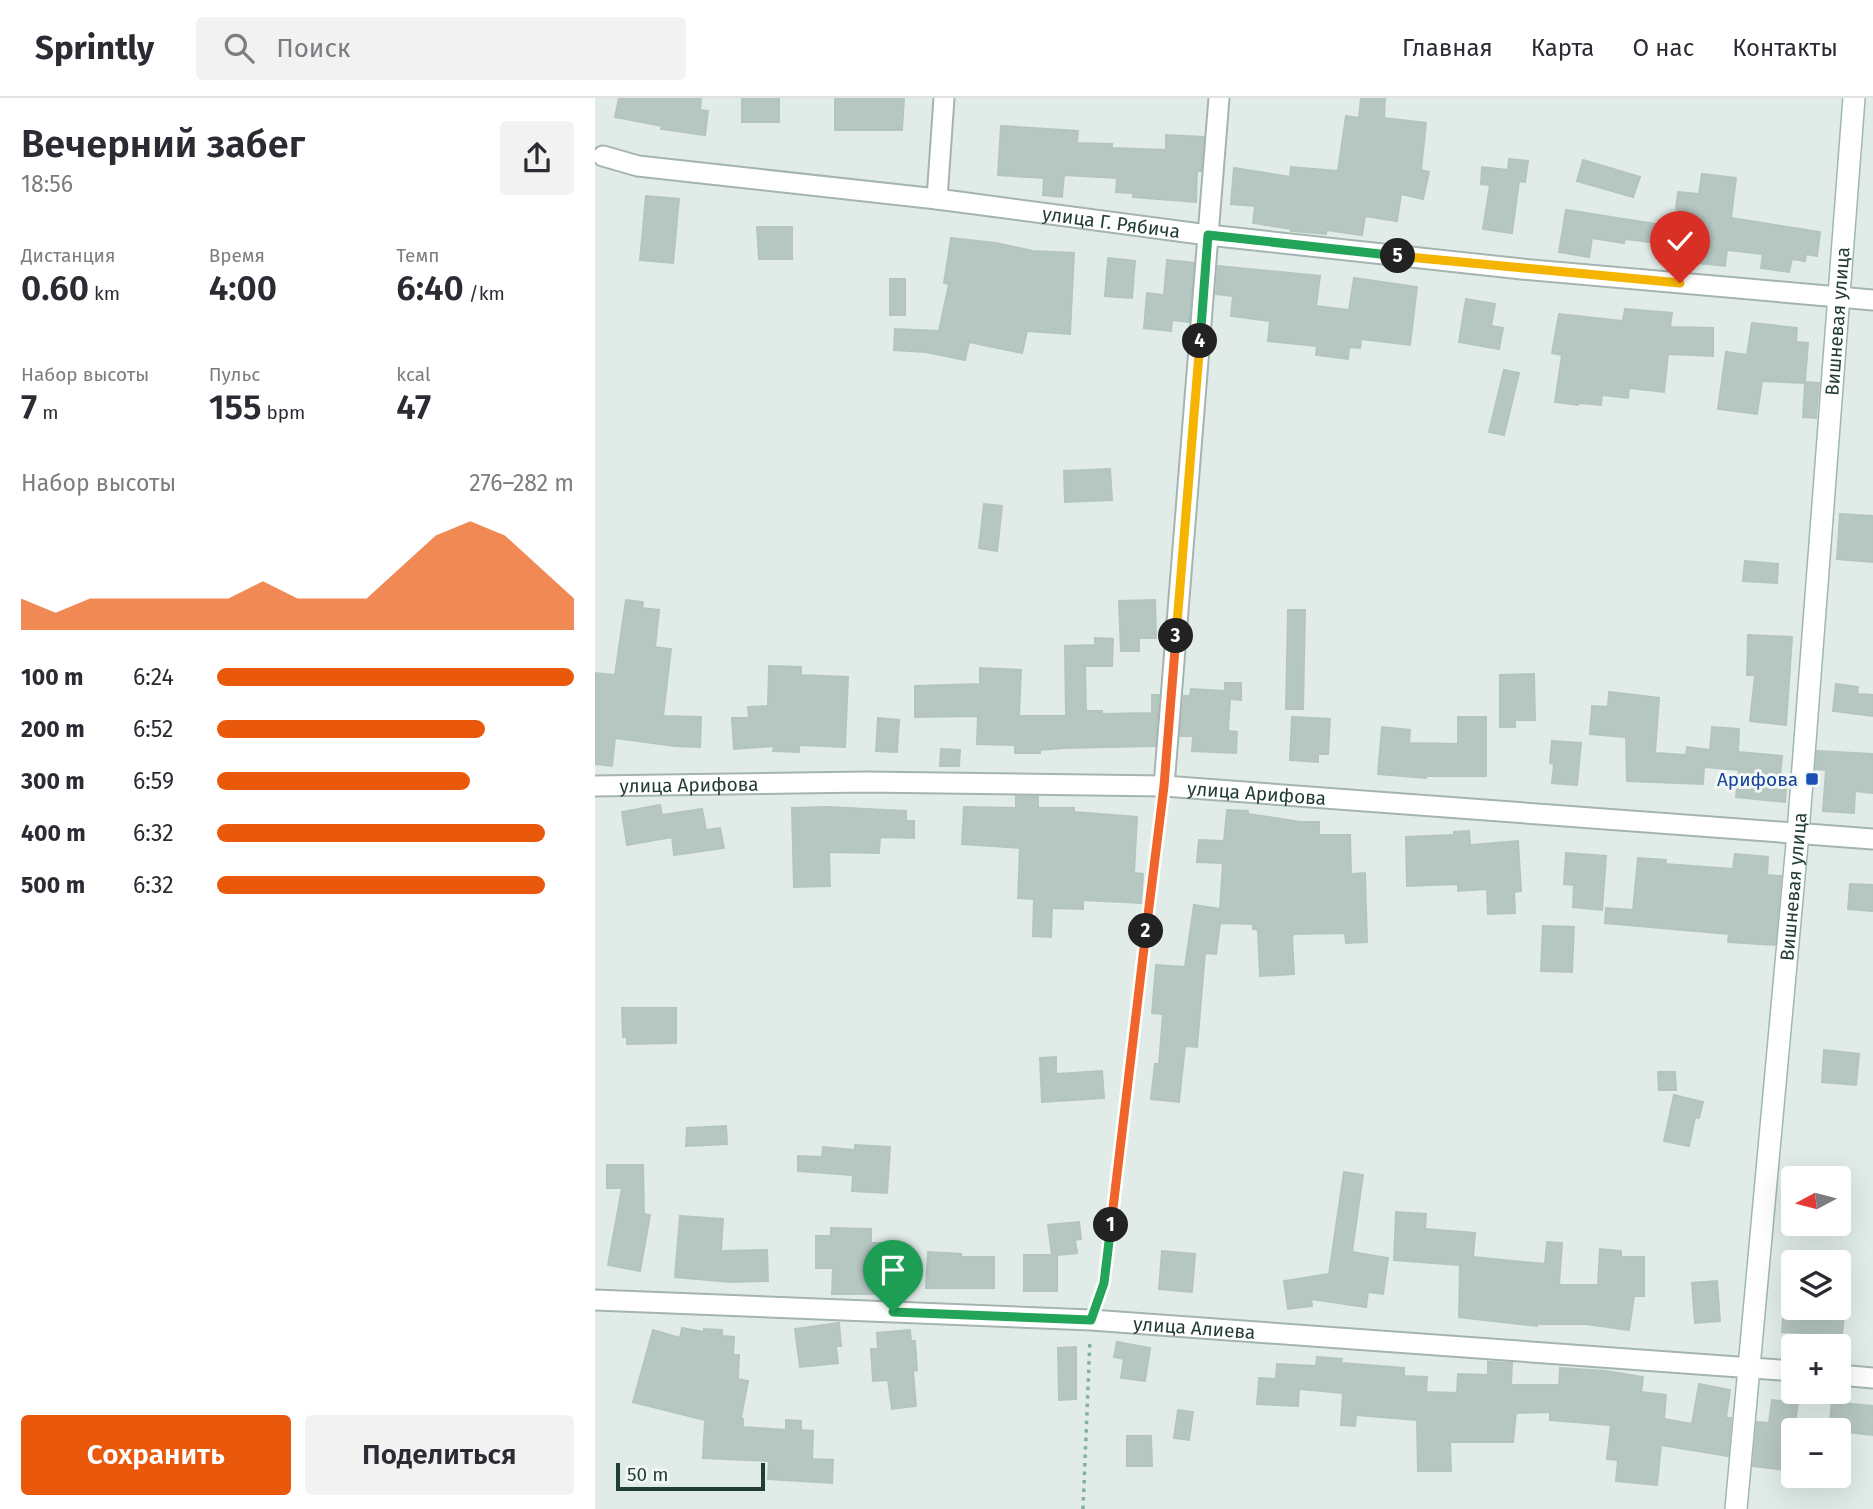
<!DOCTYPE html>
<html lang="ru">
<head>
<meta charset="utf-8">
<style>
  body { margin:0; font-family:"Fira Sans",sans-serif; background:#f2f2f3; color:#2b2b33; height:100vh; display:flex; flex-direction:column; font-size:26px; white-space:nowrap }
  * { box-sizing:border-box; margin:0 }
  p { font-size:23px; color:#7c7c81 }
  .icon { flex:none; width:38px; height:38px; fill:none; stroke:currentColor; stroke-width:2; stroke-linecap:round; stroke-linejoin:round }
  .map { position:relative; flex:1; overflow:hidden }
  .side { display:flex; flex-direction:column; background:#fff; width:595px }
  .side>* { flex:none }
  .needle { width:46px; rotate:263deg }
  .fabs { position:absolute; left:1186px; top:1068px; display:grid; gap:14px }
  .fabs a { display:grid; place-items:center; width:70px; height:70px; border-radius:7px; background:#fff; box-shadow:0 7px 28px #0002; font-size:35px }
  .scale { position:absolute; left:21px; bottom:18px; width:149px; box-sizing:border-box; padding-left:7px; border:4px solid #223c38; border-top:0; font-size:19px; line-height:24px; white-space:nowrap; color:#223c38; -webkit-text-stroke:5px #f2f8f6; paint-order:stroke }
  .pin { position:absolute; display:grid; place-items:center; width:60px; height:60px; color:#fff; margin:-72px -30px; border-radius:50% 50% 50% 0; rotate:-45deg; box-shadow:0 0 7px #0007 }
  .pin .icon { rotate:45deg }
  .km { position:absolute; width:35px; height:35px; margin:-18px; border-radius:50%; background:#222; color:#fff; font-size:19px; line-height:35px; text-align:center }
  .round { display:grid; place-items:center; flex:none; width:74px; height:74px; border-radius:7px; background:#f2f2f3 }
  .overview { display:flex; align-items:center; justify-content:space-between; height:119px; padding:0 21px }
  h1 { font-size:38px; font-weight:600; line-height:52px }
  .figures { display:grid; grid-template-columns:repeat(3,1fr); gap:10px; height:119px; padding:7px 21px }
  .figures div { display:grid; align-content:center }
  .figures b { font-size:35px; font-weight:600 }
  .figures small { font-size:19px; font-weight:400 }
  .figures p { font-size:19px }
  .chart { height:196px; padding:14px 21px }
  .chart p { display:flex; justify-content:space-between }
  .chart svg { width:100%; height:126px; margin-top:7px; fill:#ea580c; opacity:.7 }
  .action { display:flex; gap:14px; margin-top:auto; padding:14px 21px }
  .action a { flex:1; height:80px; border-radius:7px; background:#ea580c; color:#fff; font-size:28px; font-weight:600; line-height:80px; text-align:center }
  .action a+a { background:#f2f2f3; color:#2b2b33 }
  ul { padding:0 21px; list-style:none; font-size:23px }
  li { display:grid; grid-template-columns:112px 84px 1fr; align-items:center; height:52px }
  li i { height:18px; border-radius:9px; background:#ea580c }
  header { display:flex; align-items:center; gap:42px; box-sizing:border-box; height:98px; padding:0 35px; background:#fff; border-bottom:2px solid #e1e1e2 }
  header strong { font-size:33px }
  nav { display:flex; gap:38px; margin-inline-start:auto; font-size:24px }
  .search { width:490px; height:63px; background:#f2f2f3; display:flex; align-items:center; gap:18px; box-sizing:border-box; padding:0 24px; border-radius:7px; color:#7c7c81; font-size:26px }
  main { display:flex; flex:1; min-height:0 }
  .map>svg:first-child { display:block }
  .building { fill:#b6c6c1; stroke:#b4c5c0; stroke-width:2 }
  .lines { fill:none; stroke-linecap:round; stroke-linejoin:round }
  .street-casing { stroke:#a4b4b0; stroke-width:23 }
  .secondary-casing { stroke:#a0b7b1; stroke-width:24 }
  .path { stroke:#82afa6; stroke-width:3.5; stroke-dasharray:3.5 5; stroke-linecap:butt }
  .street { stroke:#fff; stroke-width:19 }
  .secondary { stroke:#fff; stroke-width:21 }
  .split-1-casing { stroke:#fff; stroke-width:14 }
  .split-2-casing { stroke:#fff; stroke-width:14 }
  .split-3-casing { stroke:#fff; stroke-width:14 }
  .split-4-casing { stroke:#fff; stroke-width:14 }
  .split-5-casing { stroke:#fff; stroke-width:14 }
  .split-6-casing { stroke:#fff; stroke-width:14 }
  .split-1 { stroke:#22a559; stroke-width:9 }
  .split-2 { stroke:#f0652b; stroke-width:9 }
  .split-3 { stroke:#f0652b; stroke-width:9 }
  .split-4 { stroke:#f5b400; stroke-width:9 }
  .split-5 { stroke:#22a559; stroke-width:9 }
  .split-6 { stroke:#f5b400; stroke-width:9 }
  .transit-dot { fill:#1a4fb4; stroke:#f2f8f6; stroke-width:2.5 }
  .labels { text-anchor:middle; stroke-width:6; stroke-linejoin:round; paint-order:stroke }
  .street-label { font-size:19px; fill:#223c38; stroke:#f2f8f6 }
  .transit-label { font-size:19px; fill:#164399; stroke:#f2f8f6; text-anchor:end }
</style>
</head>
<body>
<header>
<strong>Sprintly</strong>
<div class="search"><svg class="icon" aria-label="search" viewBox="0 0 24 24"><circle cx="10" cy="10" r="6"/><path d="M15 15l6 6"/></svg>Поиск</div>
<nav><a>Главная</a><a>Карта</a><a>О нас</a><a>Контакты</a></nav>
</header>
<main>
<section class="side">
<div class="overview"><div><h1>Вечерний забег</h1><p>18:56</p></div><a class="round"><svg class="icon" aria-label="share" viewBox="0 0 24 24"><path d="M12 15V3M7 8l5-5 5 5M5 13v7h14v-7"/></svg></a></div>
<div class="figures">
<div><p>Дистанция</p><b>0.60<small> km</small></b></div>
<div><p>Время</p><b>4:00</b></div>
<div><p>Темп</p><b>6:40<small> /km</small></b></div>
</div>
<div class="figures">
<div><p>Набор высоты</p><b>7<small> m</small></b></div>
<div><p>Пульс</p><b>155<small> bpm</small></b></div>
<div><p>kcal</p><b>47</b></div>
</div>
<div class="chart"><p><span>Набор высоты</span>276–282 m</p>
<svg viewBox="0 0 160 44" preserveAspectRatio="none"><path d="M0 44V33L10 38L20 33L30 33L40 33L50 33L60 33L70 27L80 33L90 33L100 33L110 22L120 11L130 6L140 11L150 22L160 33V44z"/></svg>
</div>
<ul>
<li><b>100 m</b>6:24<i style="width:100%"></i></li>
<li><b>200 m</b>6:52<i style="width:75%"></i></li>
<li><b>300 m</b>6:59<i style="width:71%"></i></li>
<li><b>400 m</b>6:32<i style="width:92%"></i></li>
<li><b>500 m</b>6:32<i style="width:92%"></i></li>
</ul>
<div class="action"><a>Сохранить</a><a>Поделиться</a></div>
</section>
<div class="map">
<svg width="1278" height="1411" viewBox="0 0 1278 1411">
  <rect width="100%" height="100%" fill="#e1ece8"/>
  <!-- building -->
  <g class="building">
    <polygon points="24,0 106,0 105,12 113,13 110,37 66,31 67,28 20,19"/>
    <rect x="147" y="0" width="37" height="24"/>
    <polygon points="240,0 309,0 307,32 240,32"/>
    <polygon points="766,0 790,0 789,20 831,25 826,72 834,74 828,101 806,96 802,123 770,118 767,137 731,132 731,136 696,133 697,131 658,125 660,108 636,106 639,70 695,79 696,69 743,73 751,18 764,20"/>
    <polygon points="406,28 483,33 482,45 517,46 517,50 571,52 571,37 609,39 606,73 602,73 601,104 538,99 538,95 521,94 522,80 469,77 467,99 448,97 449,80 403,77"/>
    <polygon points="914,61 933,63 930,84 924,83 917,135 888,131 895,87 886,86 887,69 913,72"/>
    <polygon points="988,62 1045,79 1038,99 982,83"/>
    <polygon points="1107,76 1141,80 1136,120 1225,134 1222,158 1211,156 1210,163 1197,161 1194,174 1166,170 1168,156 1132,152 1130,168 1094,164 1096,149 1030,141 1029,145 997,140 994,159 964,154 971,112 1080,129 1084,111 1081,111 1083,94 1104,96"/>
    <polygon points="51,98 84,101 78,165 45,162"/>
    <polygon points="162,129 197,129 197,161 164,161"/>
    <polygon points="356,140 401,145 438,153 479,155 475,236 432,233 427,255 374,244 370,262 331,254 299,252 300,231 344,233 354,186 349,185"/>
    <polygon points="513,160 540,163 537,200 510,198"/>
    <polygon points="572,162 599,165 594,224 577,222 576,233 549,230 552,195 569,197"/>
    <polygon points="623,168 725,178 721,208 754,212 759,180 822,189 815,247 766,241 765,250 754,249 753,261 721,257 722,248 673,243 675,223 636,218 638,198 621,196"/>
    <rect x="295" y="181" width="15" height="36"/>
    <polygon points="871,201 900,206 896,228 908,230 904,251 864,244"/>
    <polygon points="1030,211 1077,215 1075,229 1118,230 1118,258 1073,256 1069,294 1034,290 1033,300 1007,297 1006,307 984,305 983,307 960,304 967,257 957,255 964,216 1028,223"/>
    <polygon points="1157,225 1202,230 1201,244 1213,245 1210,284 1224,285 1221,320 1208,319 1210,285 1167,283 1162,316 1123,311 1131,254 1152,257"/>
    <polygon points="909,272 924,275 909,337 894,334"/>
    <polygon points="515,371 517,402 470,404 469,373"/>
    <polygon points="389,406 407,408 402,453 384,450"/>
    <polygon points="1245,416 1278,418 1278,464 1242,461"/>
    <polygon points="1150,463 1183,466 1182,485 1148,483"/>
    <polygon points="31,502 48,504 47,510 64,512 60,549 76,551 68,618 106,619 105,649 80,648 20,640 17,668 0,666 0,575 20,577"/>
    <polygon points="560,502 561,540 544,540 544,553 526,553 524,503"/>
    <polygon points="693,512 710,512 708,611 691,611"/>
    <polygon points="1153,537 1197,539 1191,627 1155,623 1160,577 1152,577"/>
    <polygon points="500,540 518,541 517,568 490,568 491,613 507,613 507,616 557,615 557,597 564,597 560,648 468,650 445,652 445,655 420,655 420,647 382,646 383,618 320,619 320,588 385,586 385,570 426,572 424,618 471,618 470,548 500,547"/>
    <polygon points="174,568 206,569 206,577 253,579 250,649 204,647 204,654 178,653 179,648 139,651 137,620 154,620 153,609 173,608"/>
    <polygon points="939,576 940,622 920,622 920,629 905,629 905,577"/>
    <polygon points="630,585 646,585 646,602 635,601 633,633 642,634 641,655 597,653 598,638 585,638 589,598 595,598 596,591 630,593"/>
    <polygon points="1241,586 1263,589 1262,596 1278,597 1278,618 1238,613"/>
    <polygon points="1014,594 1064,600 1060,655 1091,657 1092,649 1115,652 1117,629 1144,631 1143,654 1187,658 1185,678 1192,679 1190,704 1141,699 1144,672 1109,669 1108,686 1032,683 1031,639 995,636 997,608 1013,609"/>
    <polygon points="697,619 735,621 733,656 723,656 723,664 695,662"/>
    <polygon points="863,619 891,619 891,678 831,678 831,680 783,676 787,629 815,632 814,645 863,646"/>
    <polygon points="283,620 304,622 302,654 281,653"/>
    <polygon points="957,643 986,645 982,687 957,685 959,666 955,665"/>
    <polygon points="346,651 365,652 364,668 345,668"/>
    <polygon points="1222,653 1278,656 1278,695 1260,693 1259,715 1228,713 1231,672 1221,671"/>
    <polygon points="421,698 443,699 443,710 479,710 479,714 542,719 539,775 548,776 546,805 488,802 488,811 457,810 456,839 438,838 439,801 423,800 425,750 367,746 369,709 421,710"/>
    <polygon points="65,707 67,717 107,711 111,732 125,730 129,750 79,757 77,739 32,747 27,714"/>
    <polygon points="232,709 311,713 311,723 319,723 319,740 285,739 284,755 234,754 235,788 199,789 197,710"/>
    <polygon points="632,712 653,713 653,716 706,724 724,724 724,737 755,737 756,776 770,775 772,844 751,845 750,835 700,836 697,838 699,876 665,878 663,832 658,831 658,826 625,825 621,856 610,855 602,949 590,948 584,1004 556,1001 560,966 564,966 568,916 557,915 561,867 590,869 599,807 625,811 628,765 602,764 604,742 629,743"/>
    <polygon points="874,733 875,747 923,743 926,793 919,794 920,815 893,816 892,791 863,793 863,786 812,788 811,739 859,737 859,734"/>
    <polygon points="971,755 1011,758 1007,812 978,809 979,787 969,786"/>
    <polygon points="1140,756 1173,759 1172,777 1186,778 1180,847 1133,844 1134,836 1010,825 1011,810 1038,812 1043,760 1071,762 1070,766 1138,771"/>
    <polygon points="1255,786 1278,787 1278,813 1253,811"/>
    <polygon points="948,828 979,829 977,874 946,873"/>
    <polygon points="27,910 81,910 81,945 32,946 32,939 28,939"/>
    <polygon points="1229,952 1264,956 1261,987 1227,984"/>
    <polygon points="461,959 461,976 507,973 509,1000 447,1004 445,960"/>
    <polygon points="1063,974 1080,974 1081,992 1064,992"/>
    <polygon points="1079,997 1108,1004 1104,1020 1100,1019 1094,1048 1069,1043"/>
    <polygon points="131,1028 132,1046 91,1048 92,1030"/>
    <polygon points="260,1047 295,1049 292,1095 257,1093 258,1077 203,1073 203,1058 227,1059 228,1049 260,1052"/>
    <polygon points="12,1067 48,1067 49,1116 55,1117 45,1173 13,1167 27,1090 12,1090"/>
    <polygon points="749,1074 768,1077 757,1154 793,1160 788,1196 773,1194 771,1209 716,1201 717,1208 693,1211 689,1183 734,1176"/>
    <polygon points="801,1114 831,1116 830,1131 880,1135 878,1159 950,1166 952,1144 967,1145 964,1187 1003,1187 1005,1151 1026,1153 1026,1159 1049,1159 1049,1198 1039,1198 1034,1232 991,1226 942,1226 942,1228 864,1219 865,1167 799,1162"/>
    <polygon points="85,1118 128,1121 126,1153 172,1152 173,1183 136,1184 80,1179"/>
    <polygon points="484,1124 486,1141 480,1142 482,1155 462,1157 462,1193 429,1193 429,1157 457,1157 453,1127"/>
    <polygon points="236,1130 276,1131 276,1145 294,1145 293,1196 237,1196 238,1170 221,1170 221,1138 236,1138"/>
    <polygon points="567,1153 600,1156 597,1194 564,1191"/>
    <polygon points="333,1154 366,1156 366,1159 399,1159 399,1190 331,1190"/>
    <polygon points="1122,1183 1125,1223 1100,1225 1097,1185"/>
    <polygon points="1189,1208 1250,1209 1247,1237 1187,1234"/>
    <polygon points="244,1225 246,1248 241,1248 243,1265 205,1269 200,1231"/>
    <polygon points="87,1230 109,1234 109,1231 127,1232 127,1238 139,1239 138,1257 144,1257 143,1281 153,1283 146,1320 148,1321 148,1329 191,1332 191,1322 206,1323 206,1332 218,1333 217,1361 238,1362 237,1385 173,1381 174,1363 108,1360 110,1322 38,1304 58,1232 85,1240"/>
    <polygon points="315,1232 316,1243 320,1243 322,1272 318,1273 321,1308 297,1311 293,1282 278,1283 276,1251 283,1251 282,1235"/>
    <polygon points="522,1244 555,1250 550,1283 526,1280 529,1261 519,1259"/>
    <polygon points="481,1249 481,1301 464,1302 463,1250"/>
    <polygon points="722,1259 747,1261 746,1265 809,1270 809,1278 832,1279 831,1294 862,1295 863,1276 893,1277 893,1264 917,1265 916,1287 964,1287 965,1270 1011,1273 1048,1279 1046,1294 1071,1297 1069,1321 1097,1326 1104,1286 1135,1292 1131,1320 1136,1320 1133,1358 1066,1347 1062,1387 1021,1383 1023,1362 1012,1361 1016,1327 955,1322 955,1314 921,1315 918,1344 855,1344 856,1373 823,1373 822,1322 761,1317 760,1328 746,1327 748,1295 704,1291 703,1308 662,1306 664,1280 681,1281 682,1266 721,1268"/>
    <polygon points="1177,1302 1203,1305 1199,1332 1199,1373 1158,1368 1162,1324 1174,1325"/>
    <polygon points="1237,1304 1278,1308 1278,1337 1234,1332"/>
    <polygon points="583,1312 598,1314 594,1342 579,1340"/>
    <polygon points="532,1338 556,1338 557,1368 532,1368"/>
  </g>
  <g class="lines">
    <defs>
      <g id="street">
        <path id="s1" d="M8,58L43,68L342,101L613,137L927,171L1278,202"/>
        <polyline points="342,101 349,0"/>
        <path id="s2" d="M0,688L271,684L569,688L1278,741"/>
        <polyline points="569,688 624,0"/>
        <path id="s3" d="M0,1202L496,1222L1199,1273"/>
        <polyline points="1244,1277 1278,1280"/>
      </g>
      <g id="secondary">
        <path id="s4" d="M1141,1411L1203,735L1259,0"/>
      </g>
    </defs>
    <!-- street casing -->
    <use href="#street" class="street-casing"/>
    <!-- secondary casing -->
    <use href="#secondary" class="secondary-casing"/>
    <!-- path -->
    <g class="path">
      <polyline points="502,1203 509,1185 566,707"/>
      <polyline points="488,1411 495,1241"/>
    </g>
    <!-- street -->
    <use href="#street" class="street"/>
    <!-- secondary -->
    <use href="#secondary" class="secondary"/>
  </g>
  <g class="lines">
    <defs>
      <polyline id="split-1" points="298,1214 496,1222 509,1185 516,1127"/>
      <polyline id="split-2" points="516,1127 551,833"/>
      <polyline id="split-3" points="551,833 569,688 581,538"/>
      <polyline id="split-4" points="581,538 605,243"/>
      <polyline id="split-5" points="605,243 613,137 803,158"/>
      <polyline id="split-6" points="803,158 1085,185"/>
    </defs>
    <!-- split-1 casing -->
    <use href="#split-1" class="split-1-casing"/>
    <!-- split-2 casing -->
    <use href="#split-2" class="split-2-casing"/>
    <!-- split-3 casing -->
    <use href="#split-3" class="split-3-casing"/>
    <!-- split-4 casing -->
    <use href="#split-4" class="split-4-casing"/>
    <!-- split-5 casing -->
    <use href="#split-5" class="split-5-casing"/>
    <!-- split-6 casing -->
    <use href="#split-6" class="split-6-casing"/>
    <!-- split-1 -->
    <use href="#split-1" class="split-1"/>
    <!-- split-2 -->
    <use href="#split-2" class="split-2"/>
    <!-- split-3 -->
    <use href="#split-3" class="split-3"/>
    <!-- split-4 -->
    <use href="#split-4" class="split-4"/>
    <!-- split-5 -->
    <use href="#split-5" class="split-5"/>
    <!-- split-6 -->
    <use href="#split-6" class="split-6"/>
  </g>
  <!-- markers -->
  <rect class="transit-dot" x="1210" y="674" width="14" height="14" rx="3.5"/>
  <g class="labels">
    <!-- street labels -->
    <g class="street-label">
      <text dy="7" stroke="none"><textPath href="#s1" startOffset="513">улица Г. Рябича</textPath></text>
      <text dy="7" stroke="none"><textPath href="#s4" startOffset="1192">Вишневая улица</textPath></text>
      <text dy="7" stroke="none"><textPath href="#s2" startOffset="94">улица Арифова</textPath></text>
      <text dy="7" stroke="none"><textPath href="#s2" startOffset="662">улица Арифова</textPath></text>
      <text dy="7" stroke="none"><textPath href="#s4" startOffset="625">Вишневая улица</textPath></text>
      <text dy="7" stroke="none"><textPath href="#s3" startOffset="600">улица Алиева</textPath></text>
    </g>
    <!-- transit labels -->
    <g class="transit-label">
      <text x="1203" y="688">Арифова</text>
    </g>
  </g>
</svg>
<div class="fabs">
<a><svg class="needle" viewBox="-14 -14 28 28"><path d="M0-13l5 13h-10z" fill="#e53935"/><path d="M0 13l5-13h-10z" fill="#7c7c81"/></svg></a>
<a><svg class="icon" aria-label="layers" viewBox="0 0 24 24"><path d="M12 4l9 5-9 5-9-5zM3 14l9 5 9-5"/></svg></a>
<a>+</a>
<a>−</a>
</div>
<div class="scale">50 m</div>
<div class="pin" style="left:298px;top:1214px;background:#1e9e55"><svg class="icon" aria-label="arrive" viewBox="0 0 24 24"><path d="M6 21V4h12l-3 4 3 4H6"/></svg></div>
<div class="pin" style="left:1085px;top:185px;background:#d93025"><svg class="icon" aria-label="check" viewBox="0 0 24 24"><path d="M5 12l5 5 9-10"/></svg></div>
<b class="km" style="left:516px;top:1127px">1</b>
<b class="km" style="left:551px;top:833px">2</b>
<b class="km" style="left:581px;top:538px">3</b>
<b class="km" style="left:605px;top:243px">4</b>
<b class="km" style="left:803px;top:158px">5</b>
</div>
</main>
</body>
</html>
